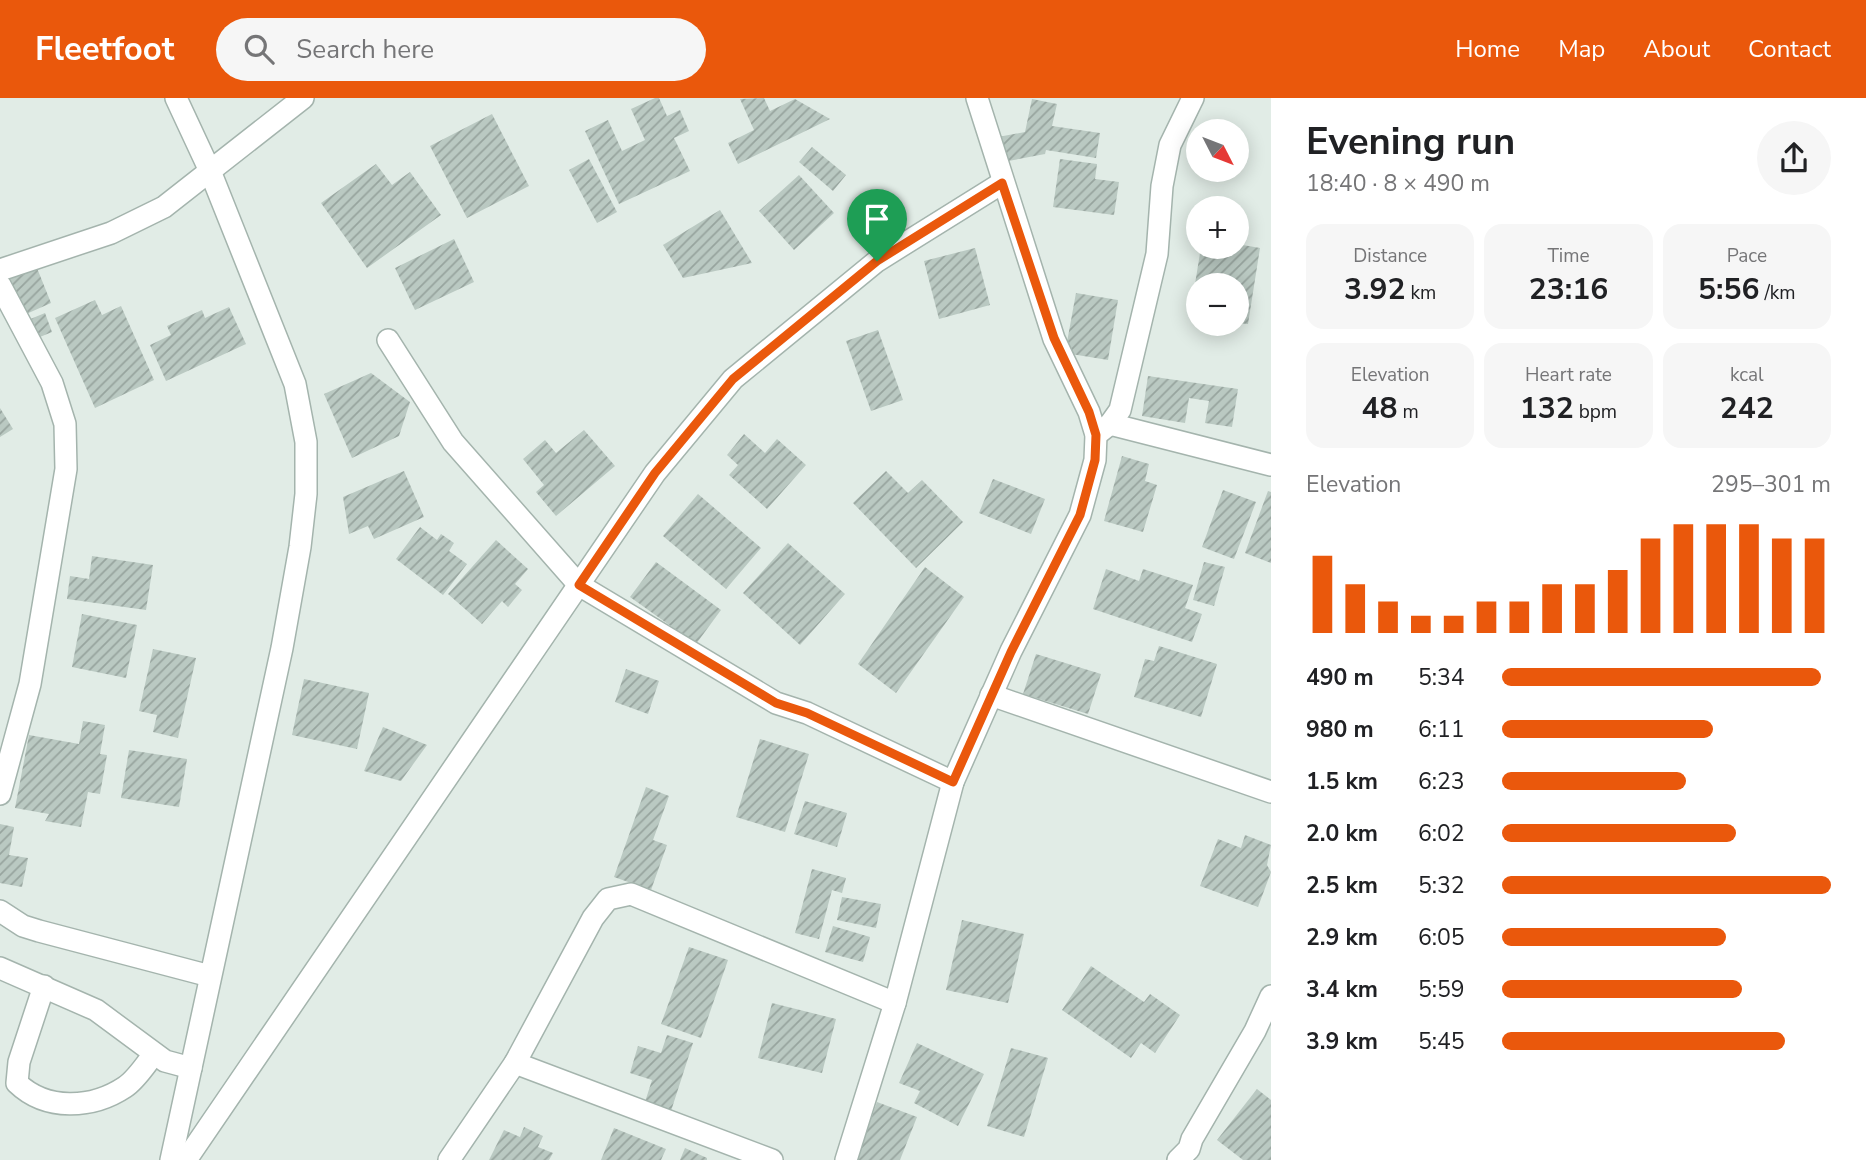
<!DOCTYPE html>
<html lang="en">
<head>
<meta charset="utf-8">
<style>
  body { margin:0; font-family:"Nunito Sans",sans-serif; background:#f6f6f6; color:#202124; height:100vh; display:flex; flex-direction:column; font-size:26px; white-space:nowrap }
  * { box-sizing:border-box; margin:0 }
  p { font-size:23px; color:#757577 }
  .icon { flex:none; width:38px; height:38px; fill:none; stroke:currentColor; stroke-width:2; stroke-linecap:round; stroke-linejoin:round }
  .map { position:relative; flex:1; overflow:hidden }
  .sheet { display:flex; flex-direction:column; background:#fff; width:595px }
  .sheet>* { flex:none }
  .needle { width:46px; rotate:132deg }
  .controls { position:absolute; left:1186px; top:21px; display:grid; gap:14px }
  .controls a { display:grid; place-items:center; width:63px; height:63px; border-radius:50%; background:#fff; box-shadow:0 4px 18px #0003; font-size:35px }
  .pin { position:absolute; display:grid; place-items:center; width:60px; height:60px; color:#fff; margin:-72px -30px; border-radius:50% 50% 50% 0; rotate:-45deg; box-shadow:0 0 7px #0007 }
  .pin .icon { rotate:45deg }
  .round { display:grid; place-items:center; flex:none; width:74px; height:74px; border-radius:37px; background:#f6f6f6 }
  .summary { display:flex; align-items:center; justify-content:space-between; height:119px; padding:0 35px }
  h1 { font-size:38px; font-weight:700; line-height:52px }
  .stats { display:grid; grid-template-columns:repeat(3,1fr); gap:10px; height:119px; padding:7px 35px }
  .stats div { display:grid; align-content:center; border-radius:18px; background:#f6f6f6; text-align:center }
  .stats b { font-size:30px; font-weight:700 }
  .stats small { font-size:19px; font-weight:400 }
  .stats p { font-size:19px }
  .chart { height:196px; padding:14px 35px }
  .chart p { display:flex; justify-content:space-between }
  .chart svg { width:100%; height:126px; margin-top:7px; stroke:#ea580c; stroke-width:6 }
  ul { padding:0 35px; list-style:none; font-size:23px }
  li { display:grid; grid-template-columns:112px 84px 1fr; align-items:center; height:52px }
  li i { height:18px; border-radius:9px; background:#ea580c }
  header { display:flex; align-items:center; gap:42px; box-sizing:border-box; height:98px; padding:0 35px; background:#ea580c; color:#fff }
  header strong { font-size:33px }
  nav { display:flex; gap:38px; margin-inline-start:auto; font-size:24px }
  .search { width:490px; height:63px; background:#f6f6f6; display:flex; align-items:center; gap:18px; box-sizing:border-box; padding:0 24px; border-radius:38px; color:#757577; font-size:26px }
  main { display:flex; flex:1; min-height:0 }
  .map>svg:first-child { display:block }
  .building { fill:url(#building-hatch) }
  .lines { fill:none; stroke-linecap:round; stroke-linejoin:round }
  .minor-casing { stroke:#a4b4ad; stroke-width:24 }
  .minor { stroke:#fff; stroke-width:21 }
  .route-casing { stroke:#fff; stroke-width:14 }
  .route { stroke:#ea580c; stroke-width:9 }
</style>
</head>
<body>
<header>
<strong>Fleetfoot</strong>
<div class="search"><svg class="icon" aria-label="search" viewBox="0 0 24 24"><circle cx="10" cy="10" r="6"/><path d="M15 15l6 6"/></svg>Search here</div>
<nav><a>Home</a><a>Map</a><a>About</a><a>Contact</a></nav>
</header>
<main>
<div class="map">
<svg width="1271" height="1062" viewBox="0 0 1271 1062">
  <defs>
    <pattern id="building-hatch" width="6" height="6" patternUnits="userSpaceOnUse" patternTransform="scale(1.75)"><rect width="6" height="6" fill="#bac9c2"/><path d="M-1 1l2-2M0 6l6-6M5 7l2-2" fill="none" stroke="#97a49e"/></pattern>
  </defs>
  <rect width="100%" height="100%" fill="#e1ece6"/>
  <!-- building -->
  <g class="building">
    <polygon points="655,0 659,0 667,18 680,12 689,33 674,40 690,73 619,106 585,33 608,22 622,53 645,42 631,11"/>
    <polygon points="764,0 770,13 795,1 830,21 738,66 728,45 754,32 740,1"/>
    <polygon points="1032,1 1057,6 1052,28 1100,35 1096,60 1046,52 1045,56 1003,64 998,39 1025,34"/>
    <polygon points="492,16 529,88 467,120 430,48"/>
    <polygon points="812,49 846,77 833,93 799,64"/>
    <polygon points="589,61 617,114 597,125 569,72"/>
    <polygon points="1060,61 1097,66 1095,81 1119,84 1114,117 1053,109"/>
    <polygon points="376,66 392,87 410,74 441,117 367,170 321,105"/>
    <polygon points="799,77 834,115 794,152 759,113"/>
    <polygon points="720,112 752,165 683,180 663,147"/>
    <polygon points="454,141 474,184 415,212 395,170"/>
    <polygon points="1237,146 1260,150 1248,226 1237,225 1237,187 1199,187 1199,219 1190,217 1201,149 1237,149"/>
    <polygon points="975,150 990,207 939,221 924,163"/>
    <polygon points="37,170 51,205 24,217 10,181"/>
    <polygon points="1076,195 1118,202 1108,262 1065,255"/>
    <polygon points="95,202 102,217 121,208 154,282 95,310 55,220"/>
    <polygon points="229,209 246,246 166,283 150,247 171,237 167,228 202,212 205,220"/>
    <polygon points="45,215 52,234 35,241 28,222"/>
    <polygon points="878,232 903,302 871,313 846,243"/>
    <polygon points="371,275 410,304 399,338 352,360 324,296"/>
    <polygon points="1148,278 1238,291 1232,329 1205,325 1209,303 1189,300 1185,325 1142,318"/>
    <polygon points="0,310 13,331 0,339"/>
    <polygon points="584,332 615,368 556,418 536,394 544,387 523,361 545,342 556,355"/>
    <polygon points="744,336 765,355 777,341 806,367 767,411 729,377 738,367 727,357"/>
    <polygon points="1122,358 1149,366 1145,383 1157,387 1143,434 1104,423"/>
    <polygon points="404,373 424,419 374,441 368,428 349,436 343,399"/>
    <polygon points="886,373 908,395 922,382 963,424 916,470 853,405"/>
    <polygon points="993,381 1045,401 1031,436 979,415"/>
    <polygon points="1223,392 1256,404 1234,461 1202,449"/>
    <polygon points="1268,393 1271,394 1271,465 1245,455"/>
    <polygon points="698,396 761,450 726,491 663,438"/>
    <polygon points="420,429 437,442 441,436 454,445 449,453 467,466 443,497 396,461"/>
    <polygon points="496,442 528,471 515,486 522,492 508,509 502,503 482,526 448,496"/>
    <polygon points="788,445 845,496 800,547 743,495"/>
    <polygon points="92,458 153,467 146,512 67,501 70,478 89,481"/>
    <polygon points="656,464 721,512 696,546 630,499"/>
    <polygon points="1204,464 1225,469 1214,508 1193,502"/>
    <polygon points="925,469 964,499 896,595 858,566"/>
    <polygon points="1106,471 1139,483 1143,471 1193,487 1185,510 1202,516 1192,544 1093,511"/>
    <polygon points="82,516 137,527 126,580 72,569"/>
    <polygon points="1159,548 1217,566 1201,619 1134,599 1145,561 1154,563"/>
    <polygon points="153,551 196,560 178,640 153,634 157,617 139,613"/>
    <polygon points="1036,556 1101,576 1088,616 1023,596"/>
    <polygon points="626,571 659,583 648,616 615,604"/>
    <polygon points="304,581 369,595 357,651 292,637"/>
    <polygon points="83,623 105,627 100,656 107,657 100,696 88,694 81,729 45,723 49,716 15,710 29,637 79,646"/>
    <polygon points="383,629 427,647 401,683 364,673"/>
    <polygon points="760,641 809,656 785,734 736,719"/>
    <polygon points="129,652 187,661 179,709 121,700"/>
    <polygon points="646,689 669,698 653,742 667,747 651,792 614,779"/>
    <polygon points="805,703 847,715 837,749 794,736"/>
    <polygon points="0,726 14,729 9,757 28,760 22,789 0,785"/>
    <polygon points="1245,737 1271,747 1267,767 1271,774 1258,809 1200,788 1218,741 1241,750"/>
    <polygon points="812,771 846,780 842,795 832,792 819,841 795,835"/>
    <polygon points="842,799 881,806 876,830 837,822"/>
    <polygon points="962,822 1024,836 1008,905 946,892"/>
    <polygon points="833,828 870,839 863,864 825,854"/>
    <polygon points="689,849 728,862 701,940 661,926"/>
    <polygon points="1091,868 1144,904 1150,896 1180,917 1155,955 1141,945 1131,960 1062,912"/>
    <polygon points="772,905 836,921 822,975 758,960"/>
    <polygon points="667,937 693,945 671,1013 645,1004 652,982 630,975 638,948 661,955"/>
    <polygon points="917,945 984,976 958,1028 914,1005 920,993 899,985"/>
    <polygon points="1011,950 1048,960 1024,1039 987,1028"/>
    <polygon points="1257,991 1271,1002 1271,1062 1243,1062 1217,1042"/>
    <polygon points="877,1004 917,1019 900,1062 856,1062"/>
    <polygon points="524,1029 543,1038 538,1049 553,1055 549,1062 489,1062 504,1032 520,1039"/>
    <polygon points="614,1030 666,1051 661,1062 601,1062"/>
    <polygon points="685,1050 707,1060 707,1062 680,1062"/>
  </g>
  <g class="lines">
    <defs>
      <g id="minor">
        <polyline points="0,172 111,135 164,109 303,0"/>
        <polyline points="0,187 52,285 65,326 66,371 30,586 0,696"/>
        <polyline points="388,242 453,344 579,487 776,605 807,615 953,684"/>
        <polyline points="1110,326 1271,367"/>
        <polyline points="1096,337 1110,326 1120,312 1157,156 1162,88 1170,47 1193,0"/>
        <polyline points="991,597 1271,694"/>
        <polyline points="0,813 23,828 39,833 210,878"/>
        <polyline points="0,870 96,912 165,963 191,970"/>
        <path d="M44,888L19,964L17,985C46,1013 92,1011 125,989C136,982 146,966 154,956"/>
        <polyline points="515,965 772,1062"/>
        <polyline points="171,1062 282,550 300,449 306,396 306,344 295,286 210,73 176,0"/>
        <polyline points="186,1062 655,375 733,281 877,163 1002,85"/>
        <polyline points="449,1062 515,965 593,820 608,801 631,796 895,905"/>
        <polyline points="846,1062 895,905 953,684 1011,553 1080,417 1095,362 1096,337 1089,314 1054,241 977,0"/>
        <polyline points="1178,1062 1189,1051 1192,1041 1255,933 1271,898"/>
      </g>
    </defs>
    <!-- minor casing -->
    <use href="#minor" class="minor-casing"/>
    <!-- minor -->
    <use href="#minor" class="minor"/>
  </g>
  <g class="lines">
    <defs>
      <polygon id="route" points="1002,85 1054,240 1089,314 1096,337 1095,362 1080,417 1011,554 953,684 807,615 776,605 579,487 655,375 733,281 877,163"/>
    </defs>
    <!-- route casing -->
    <use href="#route" class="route-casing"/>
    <!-- route -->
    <use href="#route" class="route"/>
  </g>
</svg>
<div class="controls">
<a><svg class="needle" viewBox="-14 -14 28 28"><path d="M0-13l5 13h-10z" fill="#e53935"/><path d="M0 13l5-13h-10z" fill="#757577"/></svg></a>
<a>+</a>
<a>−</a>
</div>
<div class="pin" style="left:877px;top:163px;background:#1e9e55"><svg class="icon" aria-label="arrive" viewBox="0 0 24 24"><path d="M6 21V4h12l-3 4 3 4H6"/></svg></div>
</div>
<section class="sheet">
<div class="summary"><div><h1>Evening run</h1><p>18:40 · 8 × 490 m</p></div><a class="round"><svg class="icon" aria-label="share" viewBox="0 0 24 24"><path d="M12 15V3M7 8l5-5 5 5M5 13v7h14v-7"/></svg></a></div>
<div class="stats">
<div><p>Distance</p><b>3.92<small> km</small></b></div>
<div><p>Time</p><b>23:16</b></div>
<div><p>Pace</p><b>5:56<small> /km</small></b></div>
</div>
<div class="stats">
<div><p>Elevation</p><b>48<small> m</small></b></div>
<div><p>Heart rate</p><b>132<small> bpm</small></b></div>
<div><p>kcal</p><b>242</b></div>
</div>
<div class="chart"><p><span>Elevation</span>295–301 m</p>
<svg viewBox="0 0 160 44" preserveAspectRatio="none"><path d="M5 44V17M15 44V27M25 44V33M35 44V38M45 44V38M55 44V33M65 44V33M75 44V27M85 44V27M95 44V22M105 44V11M115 44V6M125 44V6M135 44V6M145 44V11M155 44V11"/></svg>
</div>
<ul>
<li><b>490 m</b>5:34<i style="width:97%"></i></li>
<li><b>980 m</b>6:11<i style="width:64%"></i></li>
<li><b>1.5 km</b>6:23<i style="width:56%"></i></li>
<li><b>2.0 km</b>6:02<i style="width:71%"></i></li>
<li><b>2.5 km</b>5:32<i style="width:100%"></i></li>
<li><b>2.9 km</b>6:05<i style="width:68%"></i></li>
<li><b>3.4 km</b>5:59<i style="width:73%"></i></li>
<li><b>3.9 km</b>5:45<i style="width:86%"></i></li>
</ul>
</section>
</main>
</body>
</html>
